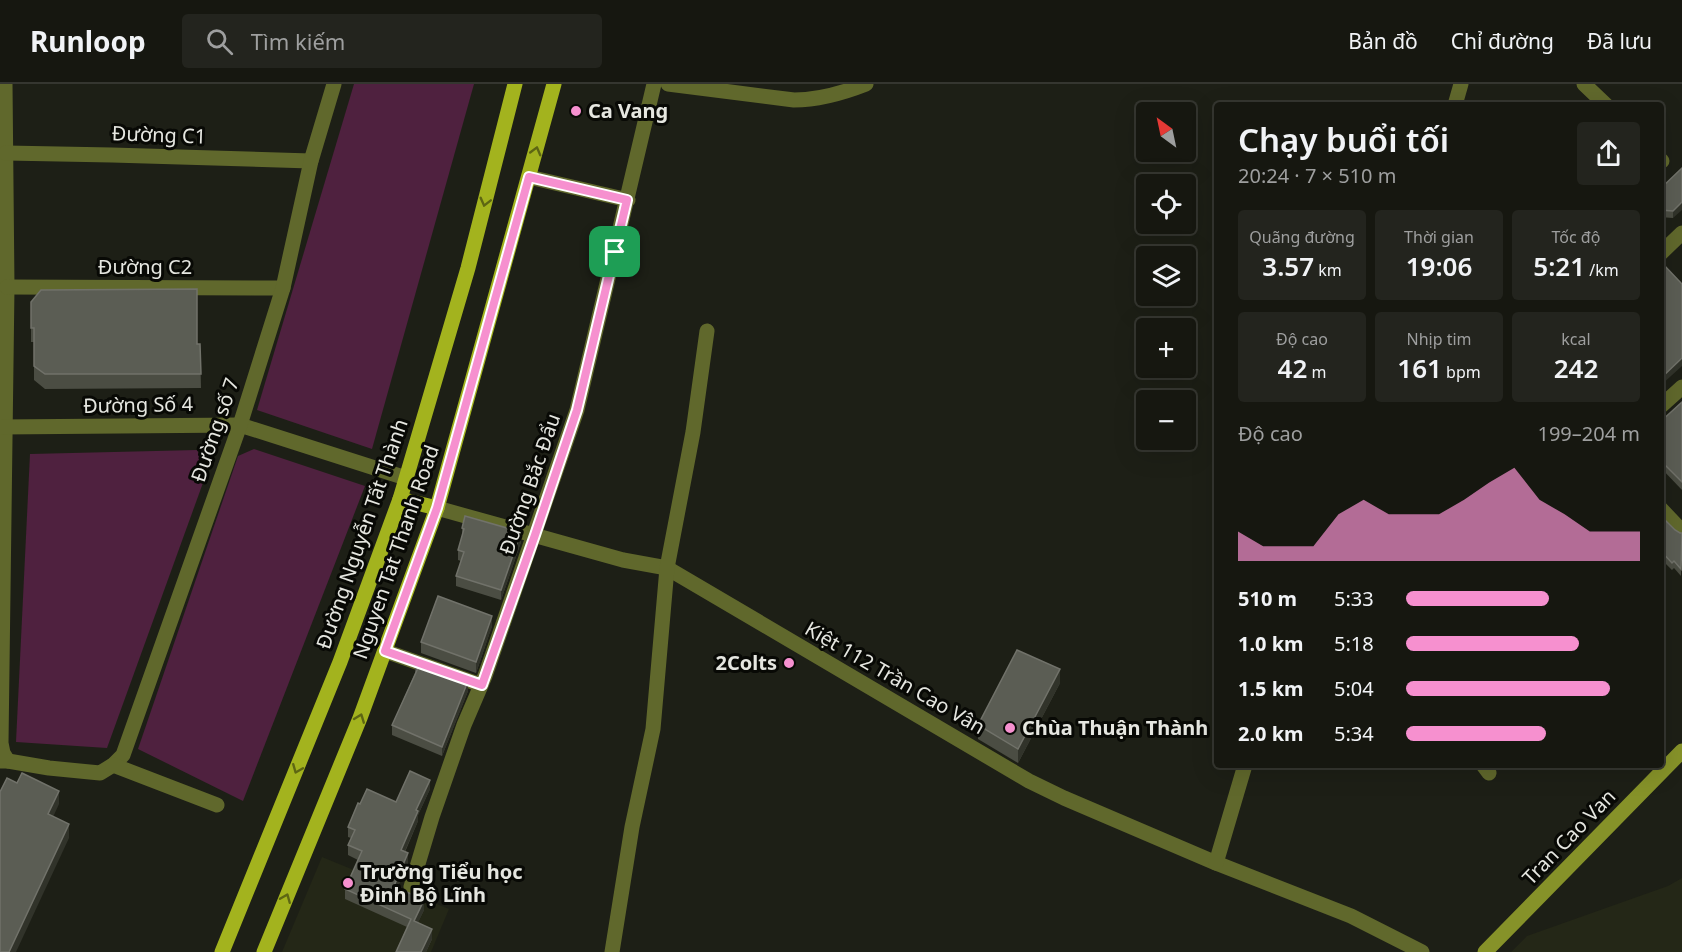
<!DOCTYPE html>
<html lang="vi">
<head>
<meta charset="utf-8">
<style>
  body { margin:0; font-family:"Noto Sans",sans-serif; background:#23241e; color:#f1f3f6; height:100vh; display:flex; flex-direction:column; font-size:22px; white-space:nowrap }
  * { box-sizing:border-box; margin:0 }
  p { font-size:20px; color:#9e9f9f }
  .icon { flex:none; width:33px; height:33px; fill:none; stroke:currentColor; stroke-width:2; stroke-linecap:round; stroke-linejoin:round }
  .map { position:relative; flex:1; overflow:hidden }
  .drawer { position:absolute; left:1214px; top:18px; width:450px; height:666px; display:flex; flex-direction:column; background:#161710; border-radius:6px; box-shadow:0 6px 24px #0002,0 0 0 2px #353630 }
  .drawer>* { flex:none }
  .needle { width:39px; rotate:327deg }
  .buttons { position:absolute; left:1136px; top:18px; display:grid; gap:12px }
  .buttons a { display:grid; place-items:center; width:60px; height:60px; border-radius:6px; background:#161710; box-shadow:0 6px 24px #0002,0 0 0 2px #353630; font-size:30px }
  .pin { position:absolute; display:grid; place-items:center; width:51px; height:51px; color:#fff; margin:-26px; border-radius:12px; box-shadow:0 3px 9px #0006 }
  .round { display:grid; place-items:center; flex:none; width:63px; height:63px; border-radius:6px; background:#23241e }
  .headline { display:flex; align-items:center; justify-content:space-between; height:102px; padding:0 24px }
  h1 { font-size:33px; font-weight:600; line-height:45px }
  .metrics { display:grid; grid-template-columns:repeat(3,1fr); gap:9px; height:102px; padding:6px 24px }
  .metrics div { display:grid; align-content:center; border-radius:6px; background:#23241e; text-align:center }
  .metrics b { font-size:26px; font-weight:600 }
  .metrics small { font-size:16px; font-weight:400 }
  .metrics p { font-size:16px }
  .chart { height:168px; padding:12px 24px }
  .chart p { display:flex; justify-content:space-between }
  .chart svg { width:100%; height:108px; margin-top:6px; fill:#f690cf; opacity:.7 }
  ul { padding:0 24px; list-style:none; font-size:20px }
  li { display:grid; grid-template-columns:96px 72px 1fr; align-items:center; height:45px }
  li i { height:15px; border-radius:8px; background:#f690cf }
  header { display:flex; align-items:center; gap:36px; box-sizing:border-box; height:84px; padding:0 30px; background:#161710; border-bottom:2px solid #353630 }
  header strong { font-size:28px }
  nav { display:flex; gap:33px; margin-inline-start:auto; font-size:21px }
  .search { width:420px; height:54px; background:#23241e; display:flex; align-items:center; gap:15px; box-sizing:border-box; padding:0 21px; border-radius:6px; color:#9e9f9f; font-size:22px }
  .map>svg:first-child { display:block }
  .built { fill:#242717 }
  .green { fill:#4f213f }
  .lines { fill:none; stroke-linecap:round; stroke-linejoin:round }
  .minor { stroke:#60682c; stroke-width:15 }
  .secondary { stroke:#869229; stroke-width:15 }
  .primary { stroke:#a3b31e; stroke-width:15 }
  .wall { fill:#4b4d43 }
  .shaded-wall { fill:#31332a }
  .building { fill:#5b5d54; stroke:#71726a; stroke-width:1.5 }
  .oneway { stroke:#5d6613 }
  .route-casing { stroke:#fff; stroke-width:12 }
  .route { stroke:#f690cf; stroke-width:8 }
  .poi-dot { fill:#f690cf; stroke:#080905; stroke-width:2 }
  .labels { text-anchor:middle; stroke-width:6; stroke-linejoin:round; paint-order:stroke }
  .poi-label { font-size:20px; font-weight:bold; fill:#e5e6e0; stroke:#080905; text-anchor:start }
  .street-label { font-size:20px; fill:#e5e6e0; stroke:#080905 }
</style>
</head>
<body>
<header>
<strong>Runloop</strong>
<div class="search"><svg class="icon" aria-label="search" viewBox="0 0 24 24"><circle cx="10" cy="10" r="6"/><path d="M15 15l6 6"/></svg>Tìm kiếm</div>
<nav><a>Bản đồ</a><a>Chỉ đường</a><a>Đã lưu</a></nav>
</header>
<div class="map">
<svg width="1682" height="868" viewBox="0 0 1682 868">
  <rect width="100%" height="100%" fill="#1d1f16"/>
  <!-- built -->
  <g class="built">
    <polygon points="322,773 449,825 431,868 282,868"/>
    <polygon points="1682,794 1682,868 1511,868 1527,852 1668,802"/>
  </g>
  <!-- green -->
  <g class="green">
    <polygon points="354,0 474,0 372,365 257,326"/>
    <polygon points="254,365 365,402 243,717 138,665 238,372"/>
    <polygon points="197,366 208,385 107,664 16,658 30,370"/>
  </g>
  <g class="lines">
    <!-- minor -->
    <g class="minor">
      <polyline points="5,0 7,203 1,659 3,669 8,677"/>
      <path d="M668,0L794,16C819,16 843,9 866,0"/>
      <polyline points="1584,0 1606,21"/>
      <polyline points="1455,21 1461,0"/>
      <polyline points="6,69 112,71 311,77"/>
      <polyline points="1660,75 1662,77"/>
      <polyline points="529,93 628,116"/>
      <polyline points="1660,170 1682,149"/>
      <polyline points="7,203 283,204"/>
      <polyline points="1660,323 1682,303"/>
      <polyline points="0,343 240,341 406,394"/>
      <polyline points="437,424 623,476 667,484 1029,697 1064,714 1216,779 1351,832 1422,868"/>
      <polyline points="1660,424 1682,447"/>
      <polyline points="385,567 481,601"/>
      <polyline points="0,677 8,677 49,684 100,689 113,681 123,671 240,341 283,204 311,77 334,0"/>
      <polyline points="113,681 217,721"/>
      <polyline points="1483,681 1489,689"/>
      <polyline points="1216,779 1245,681"/>
      <polyline points="411,803 432,733 464,641 485,592 577,326 654,0"/>
      <polyline points="612,868 632,743 653,645 667,484 693,348 707,247"/>
    </g>
    <!-- secondary -->
    <polyline class="secondary" points="1485,868 1682,667"/>
    <!-- primary -->
    <g class="primary">
      <polyline points="400,415 437,424"/>
      <polyline points="222,868 340,578 400,415 468,184 515,0"/>
      <polyline points="264,868 360,634 437,424 554,0"/>
    </g>
  </g>
  <!-- wall -->
  <g class="wall">
    <polygon points="1682,84 1673,134 1660,133 1660,105"/>
    <polygon points="31,218 197,260 200,260 201,304 45,305 34,296 34,258 31,258"/>
    <polygon points="1682,318 1682,406 1660,383 1660,338"/>
    <polygon points="1660,431 1675,446 1680,449 1682,449 1681,492 1674,484 1672,486 1660,474"/>
    <polygon points="462,444 521,458 501,516 456,502 456,492 461,477 458,476 458,466 462,453"/>
    <polygon points="492,542 476,589 421,569 421,558"/>
    <polygon points="415,583 468,607 442,672 392,651 392,641 415,589"/>
    <polygon points="1060,599 1018,679 978,655 978,641"/>
    <polygon points="430,705 418,731 418,737 405,768 408,779 397,804 424,826 418,838 432,855 426,868 396,868 407,843 345,815 345,805 358,776 348,771 348,761 351,754 348,753 348,743 360,720 396,718"/>
  </g>
  <!-- shaded-wall -->
  <g class="shaded-wall">
    <polygon points="1682,118 1682,126 1673,134 1673,127"/>
    <polygon points="1682,274 1682,282 1660,302 1660,295"/>
    <polygon points="521,448 521,458 501,516 501,506"/>
    <polygon points="492,532 492,542 476,589 476,578"/>
    <polygon points="1060,585 1060,599 1018,679 1018,665"/>
    <polygon points="468,597 468,607 442,672 442,663"/>
    <polygon points="430,696 430,705 418,731 418,737 401,776 401,766 416,726"/>
    <polygon points="59,707 59,720 48,744 48,730"/>
    <polygon points="69,740 69,754 16,868 9,868"/>
    <polygon points="408,769 408,779 394,812 394,802"/>
    <polygon points="424,816 424,826 414,847 414,837"/>
    <polygon points="432,845 432,855 426,868 421,868"/>
  </g>
  <!-- building -->
  <g class="building">
    <polygon points="1682,84 1682,118 1673,127 1660,126 1660,105"/>
    <polygon points="1663,180 1682,200 1682,274 1660,295 1660,182"/>
    <polygon points="197,205 197,260 200,260 201,290 45,290 34,282 34,244 31,244 31,218 41,206"/>
    <polygon points="1682,318 1682,398 1660,376 1660,338"/>
    <polygon points="1660,431 1675,446 1680,449 1682,449 1681,485 1674,477 1672,479 1660,466"/>
    <polygon points="465,432 521,448 501,506 456,492 464,468 458,466 464,445 462,444"/>
    <polygon points="438,512 492,532 476,578 421,558"/>
    <polygon points="1017,566 1060,585 1018,665 978,641"/>
    <polygon points="417,579 468,597 442,663 392,641 418,584 415,583"/>
    <polygon points="410,687 430,696 416,726 418,727 401,766 408,769 394,802 424,816 414,837 432,845 421,868 396,868 411,835 345,805 362,767 348,761 355,746 348,743 358,719 360,720 367,705 396,718"/>
    <polygon points="22,689 59,707 48,730 69,740 9,868 0,868 0,708 7,694 17,699"/>
  </g>
  <!-- one-way arrows -->
  <defs><path id="oneway-chevron" d="M-2-3.5L2.5 0L-2 3.5" fill="none" stroke-width="1.6" stroke-linecap="round" stroke-linejoin="round" transform="scale(1.5)"/></defs>
  <g class="oneway">
    <use href="#oneway-chevron" transform="translate(536 67) rotate(-75)"/>
    <use href="#oneway-chevron" transform="translate(485 118) rotate(104)"/>
    <use href="#oneway-chevron" transform="translate(360 634) rotate(-69)"/>
    <use href="#oneway-chevron" transform="translate(297 685) rotate(112)"/>
    <use href="#oneway-chevron" transform="translate(286 814) rotate(-68)"/>
  </g>
  <g class="lines">
    <defs>
      <polygon id="route" points="529,93 627,116 577,326 535,451 482,601 385,567 437,424"/>
    </defs>
    <!-- route casing -->
    <use href="#route" class="route-casing"/>
    <!-- route -->
    <use href="#route" class="route"/>
  </g>
  <!-- markers -->
  <g class="poi-dot">
    <circle cx="576" cy="27" r="6"/>
    <circle cx="789" cy="579" r="6"/>
    <circle cx="1010" cy="644" r="6"/>
    <circle cx="348" cy="799" r="6"/>
  </g>
  <g class="labels">
    <!-- poi labels -->
    <g class="poi-label">
      <text x="588" y="34">Ca Vang</text>
      <text x="777" y="586" text-anchor="end">2Colts</text>
      <text x="1022" y="651">Chùa Thuận Thành</text>
      <text x="360" y="795">Trường Tiểu học<tspan x="360" dy="23">Đinh Bộ Lĩnh</tspan></text>
    </g>
    <!-- street labels -->
    <g class="street-label">
      <text transform="translate(159 51) rotate(2)" y="7">Đường C1</text>
      <text x="145" y="190">Đường C2</text>
      <text transform="translate(138 321) rotate(-1)" y="7">Đường Số 4</text>
      <text transform="translate(215 346) rotate(-71)" y="7">Đường số 7</text>
      <text transform="translate(530 400) rotate(-71)" y="7">Đường Bắc Đẩu</text>
      <text transform="translate(362 450) rotate(-71)" y="7">Đường Nguyễn Tất Thành</text>
      <text transform="translate(396 468) rotate(-71)" y="7">Nguyen Tat Thanh Road</text>
      <text transform="translate(895 594) rotate(30)" y="7">Kiệt 112 Trần Cao Vân</text>
      <text transform="translate(1569 753) rotate(-46)" y="7">Tran Cao Van</text>
    </g>
  </g>
</svg>
<div class="buttons">
<a><svg class="needle" viewBox="-14 -14 28 28"><path d="M0-13l5 13h-10z" fill="#e53935"/><path d="M0 13l5-13h-10z" fill="#9e9f9f"/></svg></a>
<a><svg class="icon" aria-label="locate" viewBox="0 0 24 24"><circle cx="12" cy="12" r="6"/><path d="M12 2v4M12 18v4M2 12h4M18 12h4"/></svg></a>
<a><svg class="icon" aria-label="layers" viewBox="0 0 24 24"><path d="M12 4l9 5-9 5-9-5zM3 14l9 5 9-5"/></svg></a>
<a>+</a>
<a>−</a>
</div>
<div class="pin" style="left:615px;top:168px;background:#1e9e55"><svg class="icon" aria-label="arrive" viewBox="0 0 24 24"><path d="M6 21V4h12l-3 4 3 4H6"/></svg></div>
<section class="drawer">
<div class="headline"><div><h1>Chạy buổi tối</h1><p>20:24 · 7 × 510 m</p></div><a class="round"><svg class="icon" aria-label="share" viewBox="0 0 24 24"><path d="M12 15V3M7 8l5-5 5 5M5 13v7h14v-7"/></svg></a></div>
<div class="metrics">
<div><p>Quãng đường</p><b>3.57<small> km</small></b></div>
<div><p>Thời gian</p><b>19:06</b></div>
<div><p>Tốc độ</p><b>5:21<small> /km</small></b></div>
</div>
<div class="metrics">
<div><p>Độ cao</p><b>42<small> m</small></b></div>
<div><p>Nhịp tim</p><b>161<small> bpm</small></b></div>
<div><p>kcal</p><b>242</b></div>
</div>
<div class="chart"><p><span>Độ cao</span>199–204 m</p>
<svg viewBox="0 0 160 44" preserveAspectRatio="none"><path d="M0 44V32L10 38L20 38L30 38L40 25L50 19L60 25L70 25L80 25L90 19L100 12L110 6L120 19L130 25L140 32L150 32L160 32V44z"/></svg>
</div>
<ul>
<li><b>510 m</b>5:33<i style="width:61%"></i></li>
<li><b>1.0 km</b>5:18<i style="width:74%"></i></li>
<li><b>1.5 km</b>5:04<i style="width:87%"></i></li>
<li><b>2.0 km</b>5:34<i style="width:60%"></i></li>
</ul>
</section>
</div>
</body>
</html>
